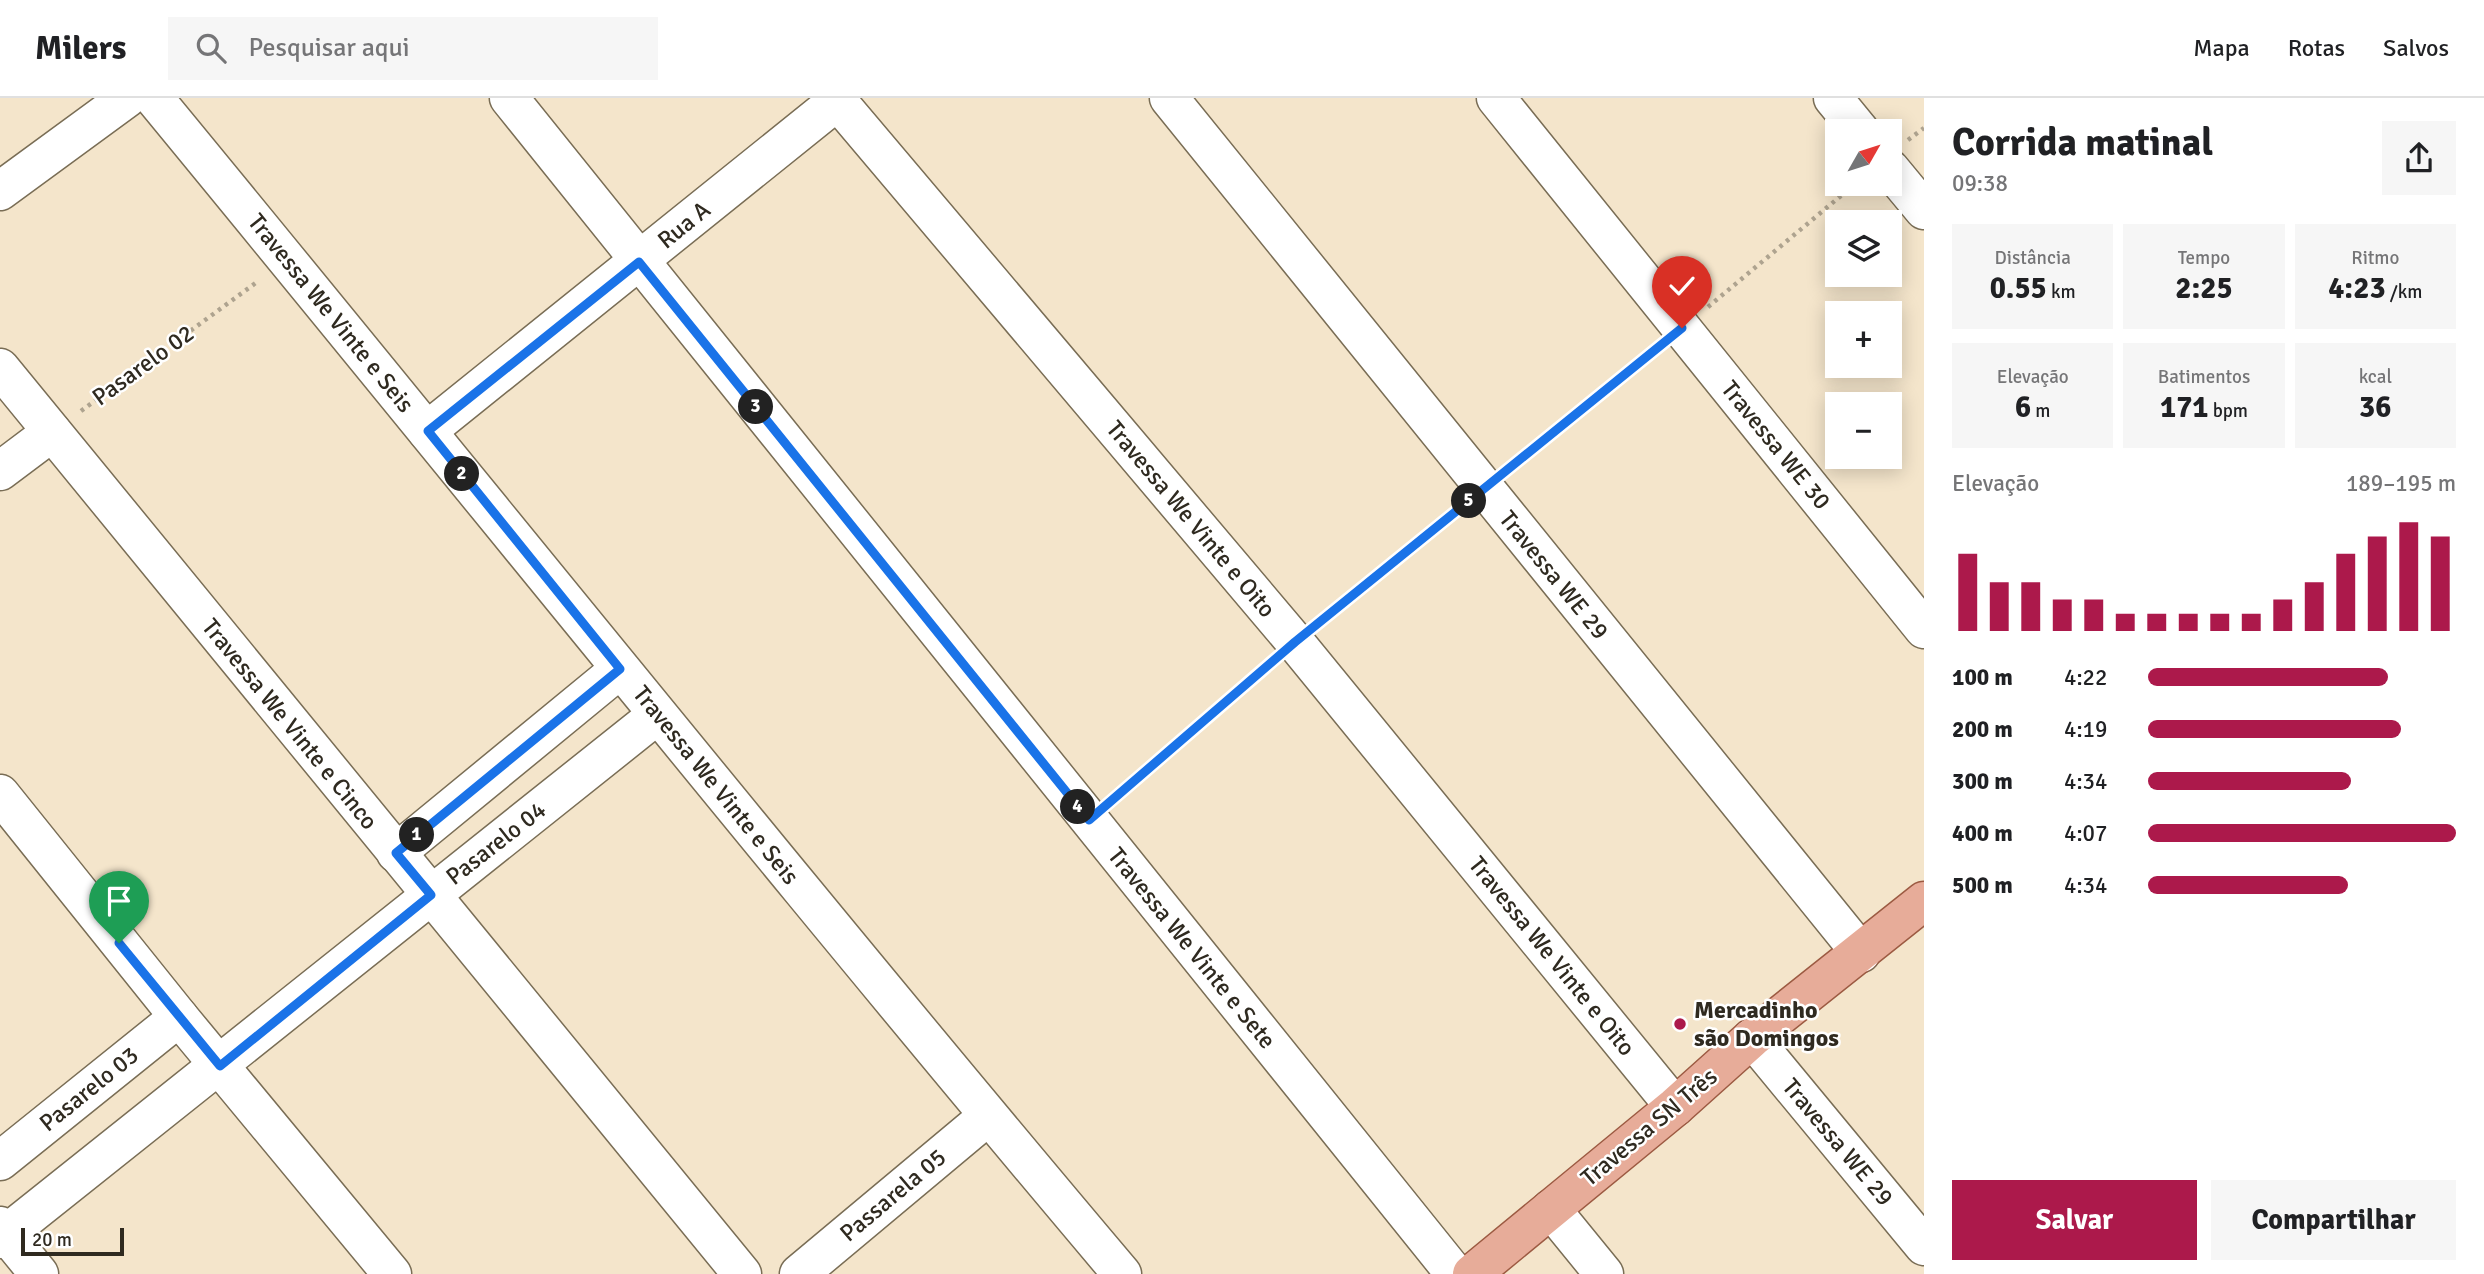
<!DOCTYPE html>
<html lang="pt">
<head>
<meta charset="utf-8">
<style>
  body { margin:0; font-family:Signika,sans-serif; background:#f6f6f6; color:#202124; height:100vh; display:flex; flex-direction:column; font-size:26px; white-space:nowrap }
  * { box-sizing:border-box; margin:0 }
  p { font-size:23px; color:#757577 }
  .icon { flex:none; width:38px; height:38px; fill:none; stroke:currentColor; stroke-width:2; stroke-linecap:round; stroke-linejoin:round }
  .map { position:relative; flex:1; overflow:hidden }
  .drawer { display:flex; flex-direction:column; background:#fff; width:560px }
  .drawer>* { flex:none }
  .needle { width:46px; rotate:51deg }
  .controls { position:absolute; left:1825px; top:21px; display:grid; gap:14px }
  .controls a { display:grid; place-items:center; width:77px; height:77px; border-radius:0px; background:#fff; box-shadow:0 4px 18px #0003; font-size:35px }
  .scale { position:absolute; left:21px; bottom:18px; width:103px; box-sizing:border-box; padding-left:7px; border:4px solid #2f2a20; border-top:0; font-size:19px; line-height:24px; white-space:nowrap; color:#2f2a20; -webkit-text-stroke:5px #fff; paint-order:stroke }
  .pin { position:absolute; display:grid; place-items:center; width:60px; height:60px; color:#fff; margin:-72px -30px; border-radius:50% 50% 50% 0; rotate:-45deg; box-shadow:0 0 7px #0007 }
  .pin .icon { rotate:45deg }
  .km { position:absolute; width:35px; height:35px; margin:-18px; border-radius:50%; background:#222; color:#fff; font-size:19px; line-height:35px; text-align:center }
  .round { display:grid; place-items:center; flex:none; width:74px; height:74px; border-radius:0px; background:#f6f6f6 }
  .overview { display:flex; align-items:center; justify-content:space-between; height:119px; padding:0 28px }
  h1 { font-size:38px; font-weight:700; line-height:52px }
  .metrics { display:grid; grid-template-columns:repeat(3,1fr); gap:10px; height:119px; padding:7px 28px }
  .metrics div { display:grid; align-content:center; border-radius:0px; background:#f6f6f6; text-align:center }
  .metrics b { font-size:30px; font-weight:700 }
  .metrics small { font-size:19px; font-weight:400 }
  .metrics p { font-size:19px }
  .chart { height:196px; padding:14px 28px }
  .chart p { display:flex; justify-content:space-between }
  .chart svg { width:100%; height:126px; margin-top:7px; stroke:#ac194b; stroke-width:6 }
  .primary-button { display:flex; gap:14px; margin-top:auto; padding:14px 28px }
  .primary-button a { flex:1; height:80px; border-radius:0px; background:#ac194b; color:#fff; font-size:28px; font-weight:700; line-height:80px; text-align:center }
  .primary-button a+a { background:#f6f6f6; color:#202124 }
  ul { padding:0 28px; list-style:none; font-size:23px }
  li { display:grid; grid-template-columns:112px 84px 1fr; align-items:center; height:52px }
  li i { height:18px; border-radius:9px; background:#ac194b }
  header { display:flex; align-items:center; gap:42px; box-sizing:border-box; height:98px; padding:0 35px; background:#fff; border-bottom:2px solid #e0e0e0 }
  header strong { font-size:33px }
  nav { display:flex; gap:38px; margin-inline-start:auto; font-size:24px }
  .search { width:490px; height:63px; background:#f6f6f6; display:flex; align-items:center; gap:18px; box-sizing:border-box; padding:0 24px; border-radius:0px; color:#757577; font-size:26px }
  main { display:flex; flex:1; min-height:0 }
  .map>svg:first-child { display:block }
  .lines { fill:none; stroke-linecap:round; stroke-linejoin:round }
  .minor-casing { stroke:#796d55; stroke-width:41 }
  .primary-casing { stroke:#9c5a42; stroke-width:41 }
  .path { stroke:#aea38f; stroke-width:4.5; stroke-dasharray:3.5 5; stroke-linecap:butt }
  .minor { stroke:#fff; stroke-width:38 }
  .primary { stroke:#e7ac99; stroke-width:38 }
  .route-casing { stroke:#fff; stroke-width:14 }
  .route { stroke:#1a73e8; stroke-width:9 }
  .poi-dot { fill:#ac194b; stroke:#fff; stroke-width:2.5 }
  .labels { text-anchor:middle; stroke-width:5; stroke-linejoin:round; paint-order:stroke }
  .street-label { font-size:24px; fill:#2f2a20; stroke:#fff }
  .poi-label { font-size:24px; font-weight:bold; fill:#2f2a20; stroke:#fff; text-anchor:start }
</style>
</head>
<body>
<header>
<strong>Milers</strong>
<div class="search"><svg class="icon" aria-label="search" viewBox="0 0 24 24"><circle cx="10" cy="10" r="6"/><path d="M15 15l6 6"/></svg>Pesquisar aqui</div>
<nav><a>Mapa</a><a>Rotas</a><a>Salvos</a></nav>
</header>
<main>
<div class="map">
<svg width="1924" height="1176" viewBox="0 0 1924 1176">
  <rect width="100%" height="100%" fill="#f4e5cb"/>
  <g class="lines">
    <defs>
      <g id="minor">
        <path d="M154,0C477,392 794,788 1122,1176"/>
        <polyline points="509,0 1455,1176"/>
        <polyline points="835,0 1295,544 1675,1009"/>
        <polyline points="1169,0 1861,855"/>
        <polyline points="1496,0 1924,531"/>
        <polyline points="1833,0 1860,33"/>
        <polyline points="1890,71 1924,112"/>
        <polyline points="0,93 127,0"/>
        <polyline points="0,270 742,1176"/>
        <polyline points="427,333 841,0"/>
        <polyline points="0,373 52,334"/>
        <polyline points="0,696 179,919 392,1176"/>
        <polyline points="396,755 620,571"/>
        <polyline points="1752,940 1924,1148"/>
        <polyline points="0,1063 179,919"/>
        <polyline points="1551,1111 1604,1176"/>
        <polyline points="0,1128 39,1176"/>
        <polyline points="0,1141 657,617"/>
        <polyline points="799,1176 988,1018"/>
      </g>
      <polyline id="primary" points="1472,1176 1675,1009 1752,940 1924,803"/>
    </defs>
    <!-- minor casing -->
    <use href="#minor" class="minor-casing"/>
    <!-- primary casing -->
    <use href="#primary" class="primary-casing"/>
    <!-- path -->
    <g class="path">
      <polyline points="1908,42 1924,30"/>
      <polyline points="1708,209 1855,86"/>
      <polyline points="81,313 257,184"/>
      <polyline points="1512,368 1655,252"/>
      <polyline points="1322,522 1457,413"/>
      <polyline points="1118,698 1267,568"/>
    </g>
    <!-- minor -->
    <use href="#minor" class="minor"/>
    <!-- primary -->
    <use href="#primary" class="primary"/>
  </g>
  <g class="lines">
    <defs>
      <polyline id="route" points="119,845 220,968 431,797 396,755 620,571 428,333 639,164 1089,722 1295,544 1682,230"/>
    </defs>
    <!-- route casing -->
    <use href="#route" class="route-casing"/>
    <!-- route -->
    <use href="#route" class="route"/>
  </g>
  <!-- markers -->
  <circle class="poi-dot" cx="1680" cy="926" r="7"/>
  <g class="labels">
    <!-- street labels -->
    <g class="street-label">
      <text transform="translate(684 127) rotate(-39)" y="8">Rua A</text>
      <text transform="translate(331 215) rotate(51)" y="8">Travessa We Vinte e Seis</text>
      <text transform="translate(143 267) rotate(-36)" y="8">Pasarelo 02</text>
      <text transform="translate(1776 347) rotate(51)" y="8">Travessa WE 30</text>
      <text transform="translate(1191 421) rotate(50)" y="8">Travessa We Vinte e Oito</text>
      <text transform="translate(1554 477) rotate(51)" y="8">Travessa WE 29</text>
      <text transform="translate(290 626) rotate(51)" y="8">Travessa We Vinte e Cinco</text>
      <text transform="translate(716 687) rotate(51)" y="8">Travessa We Vinte e Seis</text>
      <text transform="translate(496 745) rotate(-38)" y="8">Pasarelo 04</text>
      <text transform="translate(1192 850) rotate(51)" y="8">Travessa We Vinte e Sete</text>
      <text transform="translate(1552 858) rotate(51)" y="8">Travessa We Vinte e Oito</text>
      <text transform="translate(89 991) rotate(-39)" y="8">Pasarelo 03</text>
      <text transform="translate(1649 1029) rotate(-40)" y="8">Travessa SN Três</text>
      <text transform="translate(1838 1044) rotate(50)" y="8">Travessa WE 29</text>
      <text transform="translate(893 1097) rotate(-40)" y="8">Passarela 05</text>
    </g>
    <!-- poi labels -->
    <g class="poi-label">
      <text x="1694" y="920">Mercadinho<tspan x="1694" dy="28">são Domingos</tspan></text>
    </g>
  </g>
</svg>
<div class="controls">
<a><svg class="needle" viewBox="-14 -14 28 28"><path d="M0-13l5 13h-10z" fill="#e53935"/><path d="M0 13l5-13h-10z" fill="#757577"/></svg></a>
<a><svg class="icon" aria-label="layers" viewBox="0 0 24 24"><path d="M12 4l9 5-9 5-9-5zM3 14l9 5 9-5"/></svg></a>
<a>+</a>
<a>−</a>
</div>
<div class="scale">20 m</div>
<div class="pin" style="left:119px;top:845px;background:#1e9e55"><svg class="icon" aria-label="arrive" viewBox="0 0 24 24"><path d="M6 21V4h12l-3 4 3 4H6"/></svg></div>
<div class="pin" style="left:1682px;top:230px;background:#d93025"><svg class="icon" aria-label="check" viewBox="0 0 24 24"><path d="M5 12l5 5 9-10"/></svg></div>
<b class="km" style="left:417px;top:737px">1</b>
<b class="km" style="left:462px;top:376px">2</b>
<b class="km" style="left:756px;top:309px">3</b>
<b class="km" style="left:1078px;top:709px">4</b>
<b class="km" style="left:1469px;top:403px">5</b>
</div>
<section class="drawer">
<div class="overview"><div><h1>Corrida matinal</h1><p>09:38</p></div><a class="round"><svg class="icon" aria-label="share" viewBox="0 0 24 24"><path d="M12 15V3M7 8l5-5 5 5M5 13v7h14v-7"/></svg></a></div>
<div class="metrics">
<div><p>Distância</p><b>0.55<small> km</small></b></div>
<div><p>Tempo</p><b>2:25</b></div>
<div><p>Ritmo</p><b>4:23<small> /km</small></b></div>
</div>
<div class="metrics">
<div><p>Elevação</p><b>6<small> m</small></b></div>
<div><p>Batimentos</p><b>171<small> bpm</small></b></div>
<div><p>kcal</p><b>36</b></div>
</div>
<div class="chart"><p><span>Elevação</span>189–195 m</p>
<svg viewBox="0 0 160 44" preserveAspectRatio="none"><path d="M5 44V17M15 44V27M25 44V27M35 44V33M45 44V33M55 44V38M65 44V38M75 44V38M85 44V38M95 44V38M105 44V33M115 44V27M125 44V17M135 44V11M145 44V6M155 44V11"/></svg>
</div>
<ul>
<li><b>100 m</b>4:22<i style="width:78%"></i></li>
<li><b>200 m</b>4:19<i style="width:82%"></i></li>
<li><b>300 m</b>4:34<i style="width:66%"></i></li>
<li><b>400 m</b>4:07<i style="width:100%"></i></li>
<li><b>500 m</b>4:34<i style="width:65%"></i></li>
</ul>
<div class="primary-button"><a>Salvar</a><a>Compartilhar</a></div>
</section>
</main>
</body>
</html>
